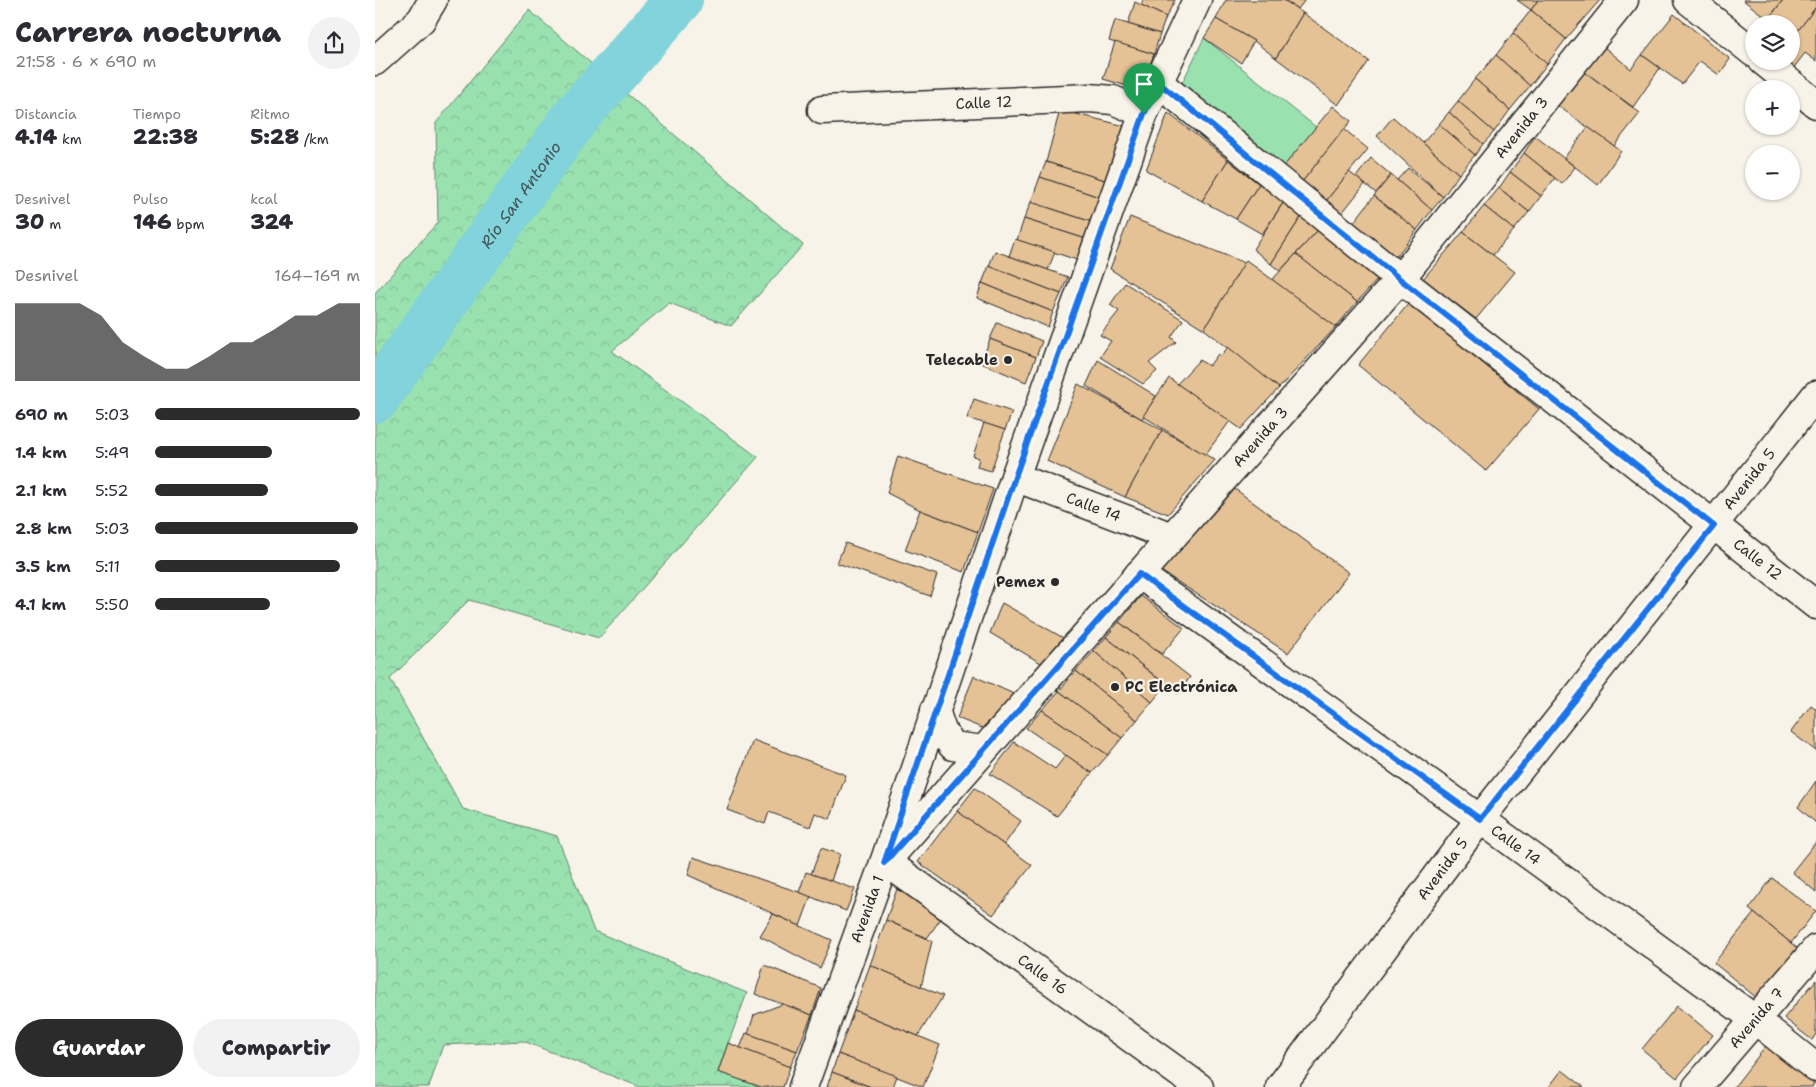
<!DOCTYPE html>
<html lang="es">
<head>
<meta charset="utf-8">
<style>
  body { margin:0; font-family:"Shantell Sans",sans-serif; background:#f2f2f3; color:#2b2b33; height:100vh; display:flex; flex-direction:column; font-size:19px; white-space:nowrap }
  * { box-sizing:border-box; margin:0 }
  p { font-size:16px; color:#7c7c81 }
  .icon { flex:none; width:28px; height:28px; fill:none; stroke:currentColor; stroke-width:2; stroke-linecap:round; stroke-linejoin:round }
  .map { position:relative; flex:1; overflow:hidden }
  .panel { display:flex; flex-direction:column; background:#fff; width:375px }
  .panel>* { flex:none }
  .buttons { position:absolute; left:1370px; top:15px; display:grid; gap:10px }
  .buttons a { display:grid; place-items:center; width:55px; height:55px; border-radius:50%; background:#fff; box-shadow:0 1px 4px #0004; font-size:25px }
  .pin { position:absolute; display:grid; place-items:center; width:42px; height:42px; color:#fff; margin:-51px -21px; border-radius:50% 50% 50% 0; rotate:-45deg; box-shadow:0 0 5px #0007 }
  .pin .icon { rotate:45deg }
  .round { display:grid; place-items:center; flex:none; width:52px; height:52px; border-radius:26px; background:#f2f2f3 }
  .head { display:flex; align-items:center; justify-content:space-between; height:85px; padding:0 15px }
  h1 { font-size:28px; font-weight:800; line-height:38px }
  .figures { display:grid; grid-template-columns:repeat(3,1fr); gap:8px; height:85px; padding:5px 15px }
  .figures div { display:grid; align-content:center }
  .figures b { font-size:21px; font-weight:800 }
  .figures small { font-size:14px; font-weight:400 }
  .figures p { font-size:14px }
  .chart { height:140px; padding:10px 15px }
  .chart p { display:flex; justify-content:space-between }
  .chart svg { width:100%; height:90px; margin-top:5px; fill:#2b2b2b; opacity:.7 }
  .button { display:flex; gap:10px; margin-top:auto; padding:10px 15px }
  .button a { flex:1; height:58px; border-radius:30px; background:#2b2b2b; color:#fff; font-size:20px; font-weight:800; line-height:58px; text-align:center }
  .button a+a { background:#f2f2f3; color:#2b2b33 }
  ul { padding:0 15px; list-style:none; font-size:16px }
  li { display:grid; grid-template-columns:80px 60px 1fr; align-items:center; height:38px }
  li i { height:12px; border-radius:6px; background:#2b2b2b }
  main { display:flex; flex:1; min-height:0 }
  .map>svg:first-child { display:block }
  .grass { fill:#99e1af; stroke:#62866d }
  .forest { fill:url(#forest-crowns); stroke:#62866d }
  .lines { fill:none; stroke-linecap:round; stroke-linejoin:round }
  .river { stroke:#82d3db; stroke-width:48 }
  .building { fill:#e5c196; stroke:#2b2b2b }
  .minor-casing { stroke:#2b2b2b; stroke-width:31 }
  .major-casing { stroke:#2b2b2b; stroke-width:31 }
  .minor { stroke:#f7f3e8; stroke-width:28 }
  .major { stroke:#f7f3e8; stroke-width:28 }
  .route-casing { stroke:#fff; stroke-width:10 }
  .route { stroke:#1a73e8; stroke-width:6 }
  .poi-dot { fill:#2b2b2b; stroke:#f7f3e8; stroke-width:2 }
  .labels { text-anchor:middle; stroke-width:4.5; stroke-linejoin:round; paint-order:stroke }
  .street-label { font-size:15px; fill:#2b2b2b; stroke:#f7f3e8 }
  .poi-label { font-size:15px; font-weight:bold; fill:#2b2b2b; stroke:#f7f3e8; text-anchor:end }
  .water-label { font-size:16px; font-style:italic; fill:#415557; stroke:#f7f3e8 }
</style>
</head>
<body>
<main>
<section class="panel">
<div class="head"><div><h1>Carrera nocturna</h1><p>21:58 · 6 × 690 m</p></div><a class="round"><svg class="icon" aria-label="share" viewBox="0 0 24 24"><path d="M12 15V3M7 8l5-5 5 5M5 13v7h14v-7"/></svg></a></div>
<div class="figures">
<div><p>Distancia</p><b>4.14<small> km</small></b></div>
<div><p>Tiempo</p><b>22:38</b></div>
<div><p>Ritmo</p><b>5:28<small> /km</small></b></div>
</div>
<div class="figures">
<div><p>Desnivel</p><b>30<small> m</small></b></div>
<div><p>Pulso</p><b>146<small> bpm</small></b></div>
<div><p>kcal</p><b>324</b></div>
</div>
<div class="chart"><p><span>Desnivel</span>164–169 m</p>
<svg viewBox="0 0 160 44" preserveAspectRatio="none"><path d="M0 44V6L10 6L20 6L30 6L40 12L50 25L60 32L70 38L80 38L90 32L100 25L110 25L120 19L130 12L140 12L150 6L160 6V44z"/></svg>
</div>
<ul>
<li><b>690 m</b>5:03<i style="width:100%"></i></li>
<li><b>1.4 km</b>5:49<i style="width:57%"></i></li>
<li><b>2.1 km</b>5:52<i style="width:55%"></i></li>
<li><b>2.8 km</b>5:03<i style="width:99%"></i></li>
<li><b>3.5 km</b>5:11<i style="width:90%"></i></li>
<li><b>4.1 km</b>5:50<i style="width:56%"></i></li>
</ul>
<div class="button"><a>Guardar</a><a>Compartir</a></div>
</section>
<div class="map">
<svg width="1441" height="1087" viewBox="0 0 1441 1087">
  <defs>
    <pattern id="forest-crowns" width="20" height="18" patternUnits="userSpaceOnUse" patternTransform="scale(1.25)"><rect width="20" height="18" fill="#99e1af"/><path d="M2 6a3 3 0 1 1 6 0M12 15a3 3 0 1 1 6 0" fill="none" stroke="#84c197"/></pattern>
  </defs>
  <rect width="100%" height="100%" fill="#f7f3e8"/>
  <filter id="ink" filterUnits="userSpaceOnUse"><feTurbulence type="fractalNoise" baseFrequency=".02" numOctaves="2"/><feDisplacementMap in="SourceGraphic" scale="10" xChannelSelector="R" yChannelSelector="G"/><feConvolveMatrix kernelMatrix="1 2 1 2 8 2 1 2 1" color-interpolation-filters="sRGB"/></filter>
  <g filter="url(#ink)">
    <!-- grass -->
    <polygon class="grass" points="829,38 941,127 909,166 807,83"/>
    <!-- forest -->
    <polygon class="forest" points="154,10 428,245 356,326 294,303 237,351 383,457 224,638 94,600 15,679 88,809 182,836 219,931 372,993 343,1071 386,1087 265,1087 148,1041 68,1045 54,1087 0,1087 0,293 63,222 61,123"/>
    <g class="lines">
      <!-- river -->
      <path class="river" id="s1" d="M0,399L202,115L304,0"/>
    </g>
    <!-- building -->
    <g class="building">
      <polygon points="768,0 800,0 791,17 766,5"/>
      <polygon points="851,0 909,0 928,13 901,58 879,41 841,19"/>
      <polygon points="909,0 930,0 923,9"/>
      <polygon points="1142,0 1163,0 1156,10"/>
      <polygon points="1163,0 1225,0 1191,39 1156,10"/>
      <polygon points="1368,0 1408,0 1393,19"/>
      <polygon points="1408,0 1441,0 1441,7 1416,40 1416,24 1390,24"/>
      <polygon points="760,2 791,17 785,34 753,24"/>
      <polygon points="1441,7 1441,61 1430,53 1417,70 1406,61 1416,61 1416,40"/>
      <polygon points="1156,10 1191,39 1172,64 1138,33"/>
      <polygon points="928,13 994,61 963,105 901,58"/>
      <polygon points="1299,14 1355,59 1344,75 1325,61 1307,84 1267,55"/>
      <polygon points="841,19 879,41 866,63 829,38"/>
      <polygon points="740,20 785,34 779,54 734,41"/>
      <polygon points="1138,33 1172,64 1155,86 1121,55"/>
      <polygon points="740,42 779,54 766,90 728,79"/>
      <polygon points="1229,47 1256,69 1267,55 1285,68 1258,107 1210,72"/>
      <polygon points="1121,55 1155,86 1135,110 1100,79"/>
      <polygon points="1210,72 1265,113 1239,146 1183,106"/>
      <polygon points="1100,79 1135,110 1119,132 1083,101"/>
      <polygon points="1083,101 1119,132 1108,144 1074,112"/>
      <polygon points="958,106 976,121 927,182 909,166"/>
      <polygon points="685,110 750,126 733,181 671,162"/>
      <polygon points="1074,112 1108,144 1100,155 1064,124"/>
      <polygon points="793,113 853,160 827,201 771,170"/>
      <polygon points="1018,117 1084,174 1068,197 1002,136"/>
      <polygon points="1064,124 1100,155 1084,174 1048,143"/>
      <polygon points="1213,127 1246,151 1223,185 1189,158"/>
      <polygon points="969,129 993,149 951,201 927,182"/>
      <polygon points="1160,136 1200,167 1187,184 1149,153"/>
      <polygon points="1149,153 1180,178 1166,196 1135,172"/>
      <polygon points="996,158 1016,175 1001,193 981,177"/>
      <polygon points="853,160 884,184 861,219 827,201"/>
      <polygon points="671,162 733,181 727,198 665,177"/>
      <polygon points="1033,168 1068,197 1057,210 1022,180"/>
      <polygon points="974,172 990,184 967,213 951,201"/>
      <polygon points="1135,172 1166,196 1154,212 1124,188"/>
      <polygon points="1016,175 1057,210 1042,230 999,196"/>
      <polygon points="665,177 727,198 717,222 656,202"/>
      <polygon points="886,181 910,200 887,234 861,219"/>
      <polygon points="1124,188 1154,212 1139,230 1109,206"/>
      <polygon points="999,196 1042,230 1021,257 978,223"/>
      <polygon points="910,200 928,214 896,264 878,249"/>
      <polygon points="656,202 717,222 711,239 649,219"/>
      <polygon points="1109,206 1139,230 1118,255 1088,232"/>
      <polygon points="928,214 944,229 905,271 896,264"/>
      <polygon points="755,217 870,263 829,329 735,269"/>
      <polygon points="649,219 711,239 702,260 642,240"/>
      <polygon points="944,229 1003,279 982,302 921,254"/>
      <polygon points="1088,232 1140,272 1101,319 1048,279"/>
      <polygon points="640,239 680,252 673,270 634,256"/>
      <polygon points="620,251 693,277 686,294 614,266"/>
      <polygon points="921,254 982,302 961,327 897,280"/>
      <polygon points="871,260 961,327 904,388 829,329"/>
      <polygon points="614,266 686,294 678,312 607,283"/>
      <polygon points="607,283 678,312 673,327 602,298"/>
      <polygon points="750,283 808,320 796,337 801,342 774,363 782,371 768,384 725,357 736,341 725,335 744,311 735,305"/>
      <polygon points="1034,303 1164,409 1111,471 983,365"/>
      <polygon points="622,323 667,341 661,357 615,339"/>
      <polygon points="615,339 661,357 651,382 606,363"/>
      <polygon points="853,347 904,388 866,429 802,384 824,360 834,366 843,354 846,356"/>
      <polygon points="723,360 781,396 767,419 711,386"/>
      <polygon points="794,378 855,421 830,455 768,416"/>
      <polygon points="703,384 787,430 750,497 672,461"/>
      <polygon points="599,399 637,412 630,430 592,418"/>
      <polygon points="609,423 630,430 616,471 602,467 604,458 598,456"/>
      <polygon points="787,430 840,460 793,514 750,497"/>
      <polygon points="523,456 618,489 603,532 545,510 512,493"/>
      <polygon points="860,489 974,573 913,653 786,571"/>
      <polygon points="545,510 603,532 589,572 530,550"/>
      <polygon points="470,543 562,575 555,596 462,563"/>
      <polygon points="766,596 809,628 787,654 744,622"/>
      <polygon points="627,603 692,640 671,666 615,633"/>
      <polygon points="744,622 815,677 803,694 731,637"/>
      <polygon points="731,637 791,685 777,702 719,651"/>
      <polygon points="719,651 777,702 762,720 701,671"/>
      <polygon points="701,671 762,720 747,738 684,691"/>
      <polygon points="599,676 641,695 607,728 582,718"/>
      <polygon points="684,691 747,738 733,755 667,710"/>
      <polygon points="1436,705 1441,709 1441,751 1416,732"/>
      <polygon points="667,710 733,755 717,773 651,728"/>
      <polygon points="378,740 471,775 455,819 440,813 435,827 394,812 390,824 352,810"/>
      <polygon points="639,742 680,769 691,755 717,773 682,816 615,774"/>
      <polygon points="1441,781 1441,823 1423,807"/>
      <polygon points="600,788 646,821 629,845 582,811"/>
      <polygon points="582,811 657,865 618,915 543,862"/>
      <polygon points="1441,842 1441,892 1417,872"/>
      <polygon points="446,848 465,854 456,881 436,874"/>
      <polygon points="318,857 436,896 425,926 313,875"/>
      <polygon points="431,872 480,889 471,911 424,892"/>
      <polygon points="1397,878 1441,911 1416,943 1374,909"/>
      <polygon points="522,889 567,917 552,938 511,920"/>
      <polygon points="1379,913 1422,948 1382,998 1339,963"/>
      <polygon points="398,914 457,940 445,968 385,936"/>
      <polygon points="511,920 557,941 546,987 495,965"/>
      <polygon points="389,965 446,988 437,1015 380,994"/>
      <polygon points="495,965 568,996 543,1036 479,1010"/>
      <polygon points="1441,980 1441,1034 1437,1040 1409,1018"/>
      <polygon points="408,1004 437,1015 422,1051 373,1034 379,1015"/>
      <polygon points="1302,1006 1338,1035 1302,1078 1267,1049"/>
      <polygon points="479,1010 565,1045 548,1087 463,1054"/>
      <polygon points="371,1033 422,1051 415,1067 365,1048"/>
      <polygon points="353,1043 415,1067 408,1087 386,1087 343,1072"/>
      <polygon points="1391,1046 1439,1084 1437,1087 1359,1087"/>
      <polygon points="463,1054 522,1076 518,1087 496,1087 457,1072"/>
      <polygon points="1187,1070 1209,1087 1174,1087"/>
      <polygon points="457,1072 496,1087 452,1087"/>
    </g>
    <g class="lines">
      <defs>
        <g id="minor">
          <polyline points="0,61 46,20 58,0"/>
          <path id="s2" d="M784,83L1025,279L1441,605"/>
          <path id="s3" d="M447,110L714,98L738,100L769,113"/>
          <path id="s4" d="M640,477L797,537"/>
          <path id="s5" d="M764,574L1105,819L1381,1020L1441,1068"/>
          <path id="s6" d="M509,863L521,869L824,1087"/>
          <path id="s7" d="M905,1087L1105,819L1441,395"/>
          <path id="s8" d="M1322,1087L1441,949"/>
        </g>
        <g id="major">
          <polyline points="1313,0 1379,53"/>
          <polyline points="1388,61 1441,104"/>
          <polyline points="560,710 567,731 578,746 608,750"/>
          <path id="s9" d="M518,853L1025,279L1249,0"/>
          <path id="s10" d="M428,1087L509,863L640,477L769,113L822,0"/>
        </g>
      </defs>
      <!-- minor casing -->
      <use href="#minor" class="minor-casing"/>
      <!-- major casing -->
      <use href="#major" class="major-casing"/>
      <!-- minor -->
      <use href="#minor" class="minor"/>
      <!-- major -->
      <use href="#major" class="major"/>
    </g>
  </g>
  <g class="lines" filter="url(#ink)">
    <defs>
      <polygon id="route" points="784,83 1025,279 1339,526 1105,819 764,574 509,863 640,477 769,114"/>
    </defs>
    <!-- route casing -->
    <use href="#route" class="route-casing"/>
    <!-- route -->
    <use href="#route" class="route"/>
  </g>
  <!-- markers -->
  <g class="poi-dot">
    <circle cx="633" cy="360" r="5"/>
    <circle cx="680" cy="582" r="5"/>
    <circle cx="740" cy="687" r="5"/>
  </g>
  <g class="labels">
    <!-- street labels -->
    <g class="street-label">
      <text dy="5" stroke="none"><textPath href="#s3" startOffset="162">Calle 12</textPath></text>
      <text dy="5" stroke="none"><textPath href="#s9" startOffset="960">Avenida 3</textPath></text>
      <text dy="5" stroke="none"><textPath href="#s9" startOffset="555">Avenida 3</textPath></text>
      <text dy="5" stroke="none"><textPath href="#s7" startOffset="768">Avenida 5</textPath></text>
      <text dy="5" stroke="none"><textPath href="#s4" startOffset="84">Calle 14</textPath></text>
      <text dy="5" stroke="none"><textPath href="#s2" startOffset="765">Calle 12</textPath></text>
      <text dy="5" stroke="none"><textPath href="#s5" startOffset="464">Calle 14</textPath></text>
      <text dy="5" stroke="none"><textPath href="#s7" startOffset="272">Avenida 5</textPath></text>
      <text dy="5" stroke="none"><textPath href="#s10" startOffset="189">Avenida 1</textPath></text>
      <text dy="5" stroke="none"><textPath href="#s6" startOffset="194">Calle 16</textPath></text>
      <text dy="5" stroke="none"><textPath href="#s8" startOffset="91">Avenida 7</textPath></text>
    </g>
    <!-- poi labels -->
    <g class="poi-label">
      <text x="623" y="365">Telecable</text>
      <text x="670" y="587">Pemex</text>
      <text x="750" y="692" text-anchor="start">PC Electrónica</text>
    </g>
    <!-- water labels -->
    <g class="water-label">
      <text dy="6" stroke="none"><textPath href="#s1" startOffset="251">Río San Antonio</textPath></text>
    </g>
  </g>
</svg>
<div class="buttons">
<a><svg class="icon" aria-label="layers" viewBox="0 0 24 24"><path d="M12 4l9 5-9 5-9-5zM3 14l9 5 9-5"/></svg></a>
<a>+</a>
<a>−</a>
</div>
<div class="pin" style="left:769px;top:114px;background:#1e9e55"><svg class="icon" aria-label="arrive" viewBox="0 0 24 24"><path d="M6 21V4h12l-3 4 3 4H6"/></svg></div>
</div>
</main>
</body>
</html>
